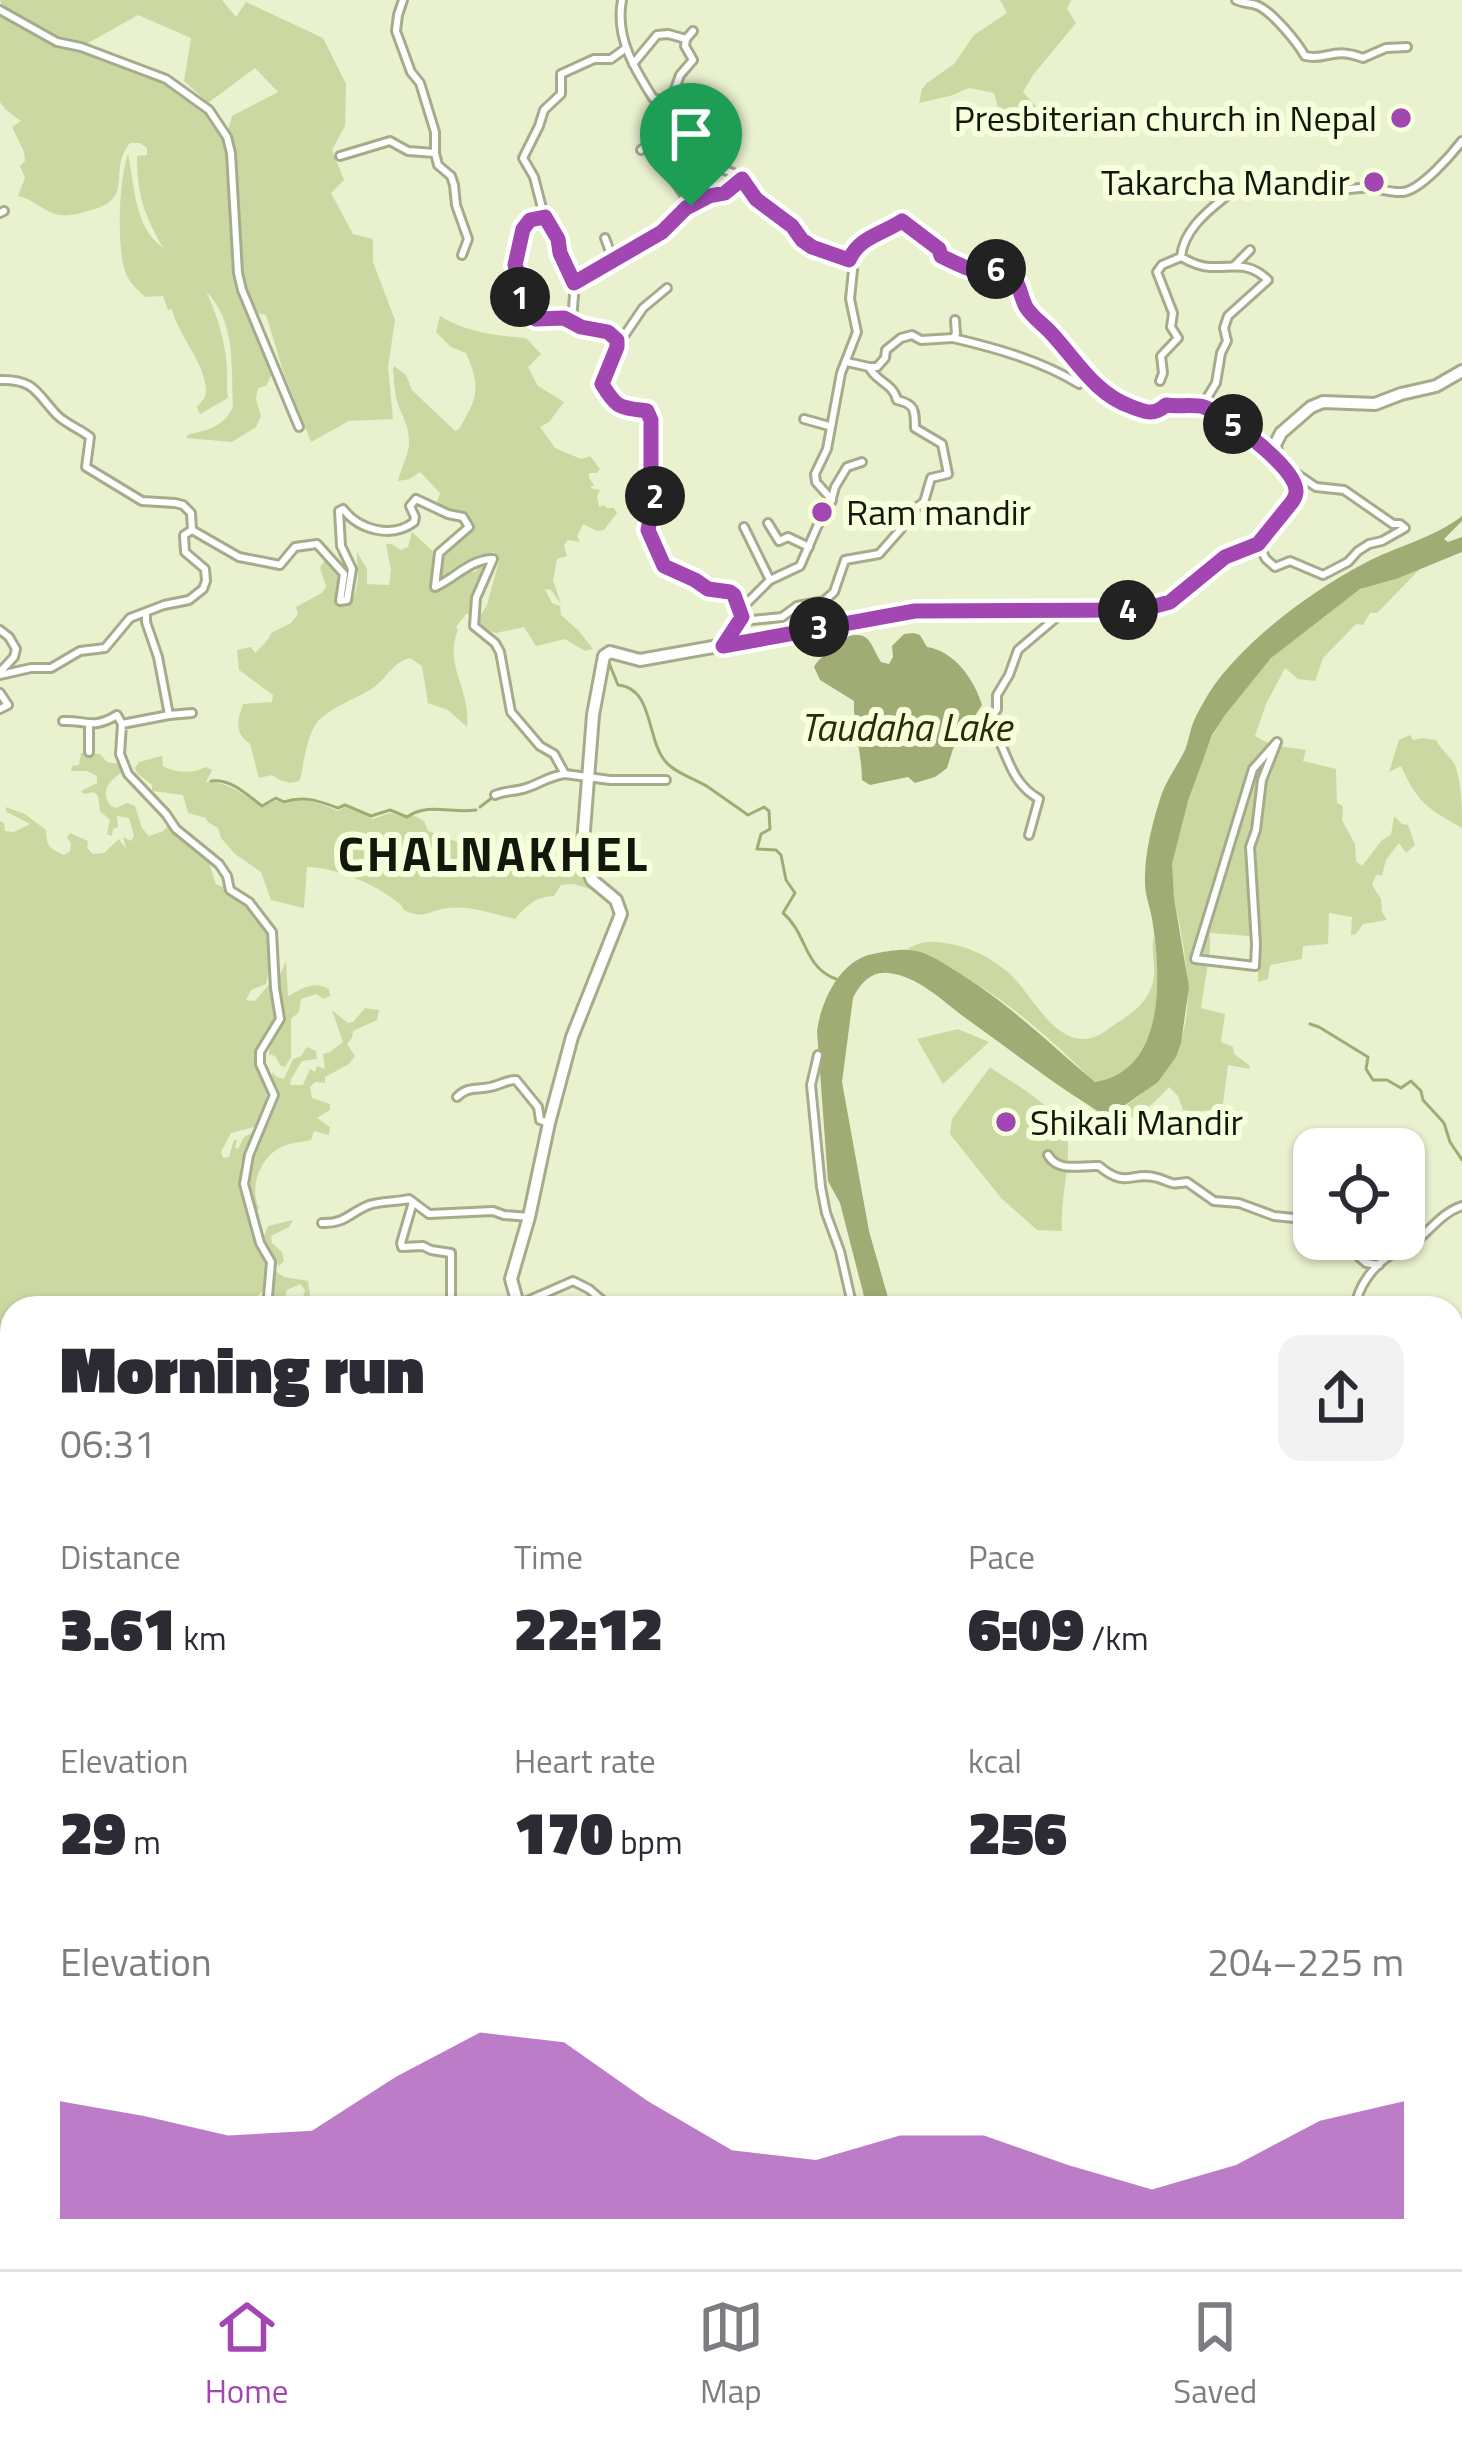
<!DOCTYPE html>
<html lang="en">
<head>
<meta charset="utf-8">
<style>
  body { margin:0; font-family:"Titillium Web",sans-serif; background:#f2f2f3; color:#2b2b33; height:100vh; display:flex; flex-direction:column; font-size:45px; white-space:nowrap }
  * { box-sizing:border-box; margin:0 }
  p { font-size:39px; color:#7c7c81 }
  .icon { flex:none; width:66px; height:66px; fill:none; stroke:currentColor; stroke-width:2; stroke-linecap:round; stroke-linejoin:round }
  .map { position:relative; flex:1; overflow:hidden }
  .panel { position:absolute; left:0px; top:1296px; width:1464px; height:975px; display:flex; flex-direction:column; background:#fff; border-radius:36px 36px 0 0; box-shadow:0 3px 9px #0004 }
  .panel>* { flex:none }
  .buttons { position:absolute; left:1293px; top:1128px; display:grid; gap:24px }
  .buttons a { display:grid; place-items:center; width:132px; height:132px; border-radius:24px; background:#fff; box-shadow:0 3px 9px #0004; font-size:60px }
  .pin { position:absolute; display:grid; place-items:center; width:102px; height:102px; color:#fff; margin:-123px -51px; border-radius:50% 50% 50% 0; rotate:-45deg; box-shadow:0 0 12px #0007 }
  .pin .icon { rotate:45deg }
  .km { position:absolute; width:60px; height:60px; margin:-30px; border-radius:50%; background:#222; color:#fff; font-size:33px; line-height:60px; text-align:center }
  .round { display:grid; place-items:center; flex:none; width:126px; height:126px; border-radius:24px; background:#f2f2f3 }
  .overview { display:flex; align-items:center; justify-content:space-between; height:204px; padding:0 60px }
  h1 { font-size:66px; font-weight:800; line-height:90px }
  .stats { display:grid; grid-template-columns:repeat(3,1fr); gap:18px; height:204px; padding:12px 60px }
  .stats div { display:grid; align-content:center }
  .stats b { font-size:60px; font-weight:800 }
  .stats small { font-size:33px; font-weight:400 }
  .stats p { font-size:33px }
  .chart { height:336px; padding:24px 60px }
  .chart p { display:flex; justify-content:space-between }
  .chart svg { width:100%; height:216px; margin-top:12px; fill:#a246b1; opacity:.7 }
  .tabs { display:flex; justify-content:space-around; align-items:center; height:168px; border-top:3px solid #e1e1e2; background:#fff; font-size:33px; color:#7c7c81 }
  .tabs a { display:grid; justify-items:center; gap:6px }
  .tabs .on { color:#a246b1 }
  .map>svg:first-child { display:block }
  .green { fill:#ccd8a2; fill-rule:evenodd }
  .water { fill:#a1ac74 }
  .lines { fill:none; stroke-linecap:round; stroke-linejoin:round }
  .stream { stroke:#a1ac74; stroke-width:3 }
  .minor-casing { stroke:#a5ac8c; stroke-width:12 }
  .secondary-casing { stroke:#a5ac8c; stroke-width:16 }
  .minor { stroke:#fff; stroke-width:6 }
  .secondary { stroke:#fff; stroke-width:10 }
  .route-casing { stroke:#fff; stroke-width:24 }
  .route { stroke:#a246b1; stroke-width:15 }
  .poi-dot { fill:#a246b1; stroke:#f6fedc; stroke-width:4.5 }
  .labels { text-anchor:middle; stroke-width:12; stroke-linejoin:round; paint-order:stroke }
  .poi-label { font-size:36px; fill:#14170b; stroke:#f6fedc; text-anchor:end }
  .water-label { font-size:39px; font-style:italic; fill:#282e02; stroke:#f6fedc }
  .district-label { font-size:48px; font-weight:bold; letter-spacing:3px; fill:#14170b; stroke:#f6fedc }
</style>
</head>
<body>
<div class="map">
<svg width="1462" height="2269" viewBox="0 0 1462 2269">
  <rect width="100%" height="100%" fill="#e9f1cf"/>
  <!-- green -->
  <g class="green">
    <path d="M0,0H222L236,17L246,2L323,38L346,84L345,126L332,150L344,180L331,193L353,234L373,239V262L395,320L388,367L393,419L349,421L311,442L284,374L266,315L255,313L277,371L271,376L266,386L258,388L256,399L261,416L256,427L232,442L186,438L189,434C208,431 226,425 233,406C231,365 236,322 206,291C218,317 228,349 227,378C227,385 227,391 228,398L200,414L197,407C202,401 206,398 206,390C205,363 178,335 172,309L168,310L163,296L145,297C138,290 130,283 126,274C116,249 119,179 128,154C135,187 134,227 163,248C144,213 137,197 137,156L147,155V148L140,143H130C107,171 136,199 91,210C82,213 71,216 62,215C45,214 34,199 18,196L25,178L20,166L25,161L24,152L12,127L21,121L6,110L0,102V12L5,13ZM138,15L191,38L184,81L208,103L255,68L278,92L232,116L226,138L205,109L163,80L81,47Z"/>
    <polygon points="1000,0 1071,0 1067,9 1076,23 1033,75 1023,92 1042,113 1024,119 1000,115 994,93 969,88 950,96 919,103 922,89 927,83 954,64 974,35 1007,13"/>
    <path d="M440,316C466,332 496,336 526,338L541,354L528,367L538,386L564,402L549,422L540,427L555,448L581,459L590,456L600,469L597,473H589V478L594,485L590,488L600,490L597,496L599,507L604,505L606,508H614L617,513L604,530L597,531L583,524L577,536L580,542L568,540L564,545L567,556L557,559L553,580L561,604L551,590L545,589L552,603L560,606L561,615L579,631L593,649L585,651L565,639L536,646L524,627L496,633L481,628L479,618L487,605L499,561L494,552L451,570L440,581L437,580L443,552L460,541L471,528L457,513L436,506L440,493L420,472L410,479L398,481C401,468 410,452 409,441C409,425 401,414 397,401C394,391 394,379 393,369L394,366L406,375L412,390L455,431L459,429C478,397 481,388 466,353L451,347L436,332Z"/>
    <path d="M412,532L437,555L433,572L435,591H439C448,580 460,569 475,572L481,564L489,563L480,587L476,588L471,614H466L456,627L458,630C443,664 471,689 467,727L448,710L428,703L422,666L410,658C393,662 387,678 373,688C358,698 326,709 316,724C306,739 304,762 300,780C290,786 281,781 272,775L259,778L250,744C234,732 237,722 243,704L272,702L273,695L239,670L237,650L251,647L255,653C261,647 269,640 271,633L291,623L298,614L296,607L322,593L326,586L320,568L324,561C339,568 342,587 342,602L347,604C362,593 357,569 357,552L367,569V584L389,585L391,570L386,544H392L401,550L408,547Z"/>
    <path d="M1423,566L1377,613H1370L1363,625L1356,624L1323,658L1315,681L1298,679L1285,668L1266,704L1255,736L1272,745L1306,750L1303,761L1336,769L1337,803L1343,806L1342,820L1355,844L1356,861L1362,866L1382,840L1391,835L1394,816L1402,824L1408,825L1415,845L1406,853L1399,843L1386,860L1382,875H1376L1372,885L1381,899L1382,912L1387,920L1363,924L1356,934L1351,935L1352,917L1329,913L1328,944L1303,946L1302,959L1270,965L1268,979L1258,982V949L1262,948L1261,940L1258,938L1259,931H1253L1249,936L1210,933V950L1201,1008L1225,1014L1221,1042L1233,1047L1234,1054L1249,1065L1250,1069L1228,1065L1223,1104C1209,1113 1198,1112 1183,1110L1178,1096L1169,1087C1145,1113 1119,1137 1089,1105L1111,1115C1193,1067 1196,1014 1180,927C1176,906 1170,886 1172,864C1175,837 1185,810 1194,784C1200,768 1205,749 1214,733C1240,680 1305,623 1355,592C1366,586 1378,584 1390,581C1401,577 1412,571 1423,566Z"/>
    <path d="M1410,735L1413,740L1422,738L1436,740C1441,750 1450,756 1455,765C1462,784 1462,807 1462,828C1428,809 1417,802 1401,766L1389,772L1399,740Z"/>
    <path d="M81,753L100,754L107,762L125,765L127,770C112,777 98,790 111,806L116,808L127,803L135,806L142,828L149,836L163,831L170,824C207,834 205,855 216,884L223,887L230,885C238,892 246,896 254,902C281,923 272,956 266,984L251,990L246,1000L255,1001L270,983L277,982L286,961L288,996C302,989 313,980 329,989L330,996L324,999L316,994L301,999L299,1012L291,1019V1057L285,1067L281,1066L275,1056L269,1054L271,1035L269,1031L264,1033L262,1058L269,1084L262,1120L258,1126L231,1133L221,1152L223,1158L229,1157L234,1140H237L235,1147L238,1149L244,1137L252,1133L241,1164L240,1168L243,1167C253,1140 276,1099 272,1072L277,1077L284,1079L293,1059L301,1056L307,1047L316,1051L317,1059L302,1061L291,1079L290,1085H303L310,1069L315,1072L317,1066L325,1069L323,1054L330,1052L343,1042L332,1010L348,1023L353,1022L365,1008L379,1010L377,1020L353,1031L352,1038L347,1044L355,1056L349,1064L325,1077V1083L315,1082L310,1087L312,1098L330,1104V1110L317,1118L330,1127L329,1135L314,1131L311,1140C302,1142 289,1143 281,1147C260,1158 249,1187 259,1208L256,1213L261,1239H263L268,1226L293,1220L289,1227L271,1236L272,1243L282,1252L284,1261L279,1266L274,1260C273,1281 293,1277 308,1281L310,1295L306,1308H300L305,1290L300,1284L287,1290L283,1308H275L272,1304L271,1291L266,1288L255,1298L235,1308H12V2259H223L217,2264L215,2269H0V821L4,823L5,831L14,832L30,824L7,812L5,807L25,814L46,830C47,846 48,848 64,855L70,851L71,843L67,838L70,833L88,841L87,848L93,854L104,853L119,839L126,849L123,837L131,841L134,836L129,818L117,816L118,827L113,829L112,836L107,834L110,820L100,811L98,796L94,792L84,794L81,791L97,783V776L87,771H71L72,766L79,765Z"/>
    <path d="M162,756L163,766C175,773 193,774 206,767L212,770L206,782C229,781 244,796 263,807L277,800L285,804C304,796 319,803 338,811L345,807L373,819L390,813L407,818L411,814L424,821L428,831C452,840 484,854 509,848C525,870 555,871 579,864L596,891L574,884L561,885L554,896C535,897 527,905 515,919C494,914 470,905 448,908C434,909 425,918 411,913C398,908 407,909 396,901C375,884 334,867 307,867L304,908L271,900L261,872L235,854L221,838L218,828L208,822L206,818L188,813L183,795L152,791V785L137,773L135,768L139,762Z"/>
    <path d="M1154,936C1160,974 1163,1035 1133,1065C1125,1074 1111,1078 1099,1083L1092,1080C1050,1037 1003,997 950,968C936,961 923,952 907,949C926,940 930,941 951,944C972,948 993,959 1009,973C1030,992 1052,1040 1084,1039C1096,1039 1107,1030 1117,1023C1132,1014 1149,1001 1153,982C1157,967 1150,951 1154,936Z"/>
    <polygon points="958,1029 989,1042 943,1084 917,1039"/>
    <path d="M990,1067C1016,1086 1065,1109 1068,1145C1069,1173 1060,1200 1062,1231L1037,1230L1001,1198L950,1134L952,1119Z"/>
    <polygon points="318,2259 579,2259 580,2269 313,2269"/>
  </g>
  <!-- water -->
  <g class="water">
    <path d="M1462,516V521L1444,539L1448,542L1462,537V552L1396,579L1360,589L1271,658L1225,715L1212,735L1188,801L1172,864L1174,898L1189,987L1181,1043L1176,1057L1158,1082L1111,1115H1105C1057,1087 1012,1051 967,1019C943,1002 919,976 888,973C871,971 860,984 853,998L842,1082L869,1231L891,1308H867L840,1203L828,1181L817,1031C821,1001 840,960 873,954C884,952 898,949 909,950C925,951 938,960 951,968C1008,1002 1046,1041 1095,1082C1167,1071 1161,974 1152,919C1150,907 1145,895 1145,883C1144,854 1153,820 1162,793C1168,778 1177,766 1184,752C1188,744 1189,735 1192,726C1196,715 1203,703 1209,693C1241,643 1310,592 1363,564C1396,546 1432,539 1462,516Z"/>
    <path d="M914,633L920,635L927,647C955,651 975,681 982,705L953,749L947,768L935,777L915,783L908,777L870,785L862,780C862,754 853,728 854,701L820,680L814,667C823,651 837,652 849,636C871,631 871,647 881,662L889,664L893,657L892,646L904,634Z"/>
  </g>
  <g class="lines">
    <!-- stream -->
    <g class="stream">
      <path d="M607,658L618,685C654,688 646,740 666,762C675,773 695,779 708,787C721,796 735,806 748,815L764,807L769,811L770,829L761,834L757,849L776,850L781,855L786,880L795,893L783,913C807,933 804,968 836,979"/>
      <path d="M211,781C231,778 247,795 262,806L276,798L284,802C304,795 319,801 338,808L345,805L371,816L390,810L407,817C428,802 452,814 476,810"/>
      <polyline points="480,807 493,797"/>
      <polyline points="1310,1024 1319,1027 1368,1057 1366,1069 1373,1080 1387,1080 1401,1088 1411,1081 1421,1091 1423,1100 1444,1123 1450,1142 1462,1160"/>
      <polyline points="1452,1586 1462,1591"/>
      <polyline points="1452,2012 1462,2010"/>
    </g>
    <defs>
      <g id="minor">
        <polyline points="403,0 398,15 396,31 411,72 420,83 435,132 435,153 438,165 451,176 454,185 456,205 468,239 462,255"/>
        <path d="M622,0C615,37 634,68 653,98L670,103L677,124L700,137L722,169L733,173L746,183L756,199L792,226L802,240L812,247L849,260L853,270L850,299L857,332L841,373L827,449L815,474L816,482L832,500L817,527L800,566L770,580L741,609"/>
        <path d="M1236,0C1242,3 1249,3 1256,5C1271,10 1297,42 1305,56C1329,61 1331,46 1363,58L1386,48L1407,47"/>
        <polyline points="0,10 57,42 81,47 166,79 209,110 227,137 231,153 238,273 242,290 299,427"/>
        <polyline points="633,64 657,35 668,34 686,39 693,31"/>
        <polyline points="670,103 680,75 693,60 685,46 686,39"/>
        <path d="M673,126C686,146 676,161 676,183L691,205"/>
        <polyline points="641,150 674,125"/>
        <polyline points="340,156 390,141 408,151 435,153"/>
        <path d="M1342,190C1352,189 1362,187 1372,188C1381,189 1393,193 1403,192C1421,190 1452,154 1462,141"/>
        <polyline points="0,213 4,211"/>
        <polyline points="545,217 530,221 523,229 515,265 521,278 519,307 536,319 558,317 571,321"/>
        <polyline points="605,238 613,260"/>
        <path d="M849,260C859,238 884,230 905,222L939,249L941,256C948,259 968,269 974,270C987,272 999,265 1010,274C1020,282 1020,296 1027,307C1032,317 1044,325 1052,334C1077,361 1095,394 1132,407C1147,412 1153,416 1166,405L1202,406L1253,438L1265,452L1276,459"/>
        <polyline points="1235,265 1250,250"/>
        <polyline points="575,283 560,253 558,239 543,212 534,177 523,158 539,126 544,110 561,94 561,74 594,59 611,59 626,48"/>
        <path d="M953,338C996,348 1042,361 1079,384L1085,379L1088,380"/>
        <polyline points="617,340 624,336 643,308 667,288"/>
        <polyline points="869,367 877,367 885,358 886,350 901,338 912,335 921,340 953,338 956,334 955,320"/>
        <path d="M0,380C35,379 36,393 57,415C66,424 80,429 90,437L86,467L142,501L175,503L183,505L191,513L192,530L239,557L280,565L295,547L317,544L344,574L340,601L347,600L352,569L341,546L339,511L343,509C359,530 392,539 414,522L415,517L410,506L416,499L448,514L463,517L469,527L439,553L435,587C454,579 470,559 493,559L476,598L474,626L495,643L500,652L511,712L540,746L554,754L565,774L610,780H666"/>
        <polyline points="1160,381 1163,373 1161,356 1178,338 1171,327 1173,313 1157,272 1162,265 1181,257"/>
        <path d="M1202,406L1216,383L1221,353L1227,341L1224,328L1228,316L1268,280C1248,261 1235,268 1210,267C1200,267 1190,262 1181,257C1183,232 1205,213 1224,198"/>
        <polyline points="804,419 829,426"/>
        <polyline points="832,498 835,487 847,467 862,462"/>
        <polyline points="768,523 779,541 788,537 809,547"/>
        <polyline points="744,527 770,580"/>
        <polyline points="1258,544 1266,559 1275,567 1290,561 1323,575 1348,562 1358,551 1369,544 1382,541 1405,528 1400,524 1393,524 1344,490 1316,487 1282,464"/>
        <polyline points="146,613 146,622 158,657 169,715 192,713"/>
        <path d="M742,621L782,617L797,606L824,601L834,592L845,560L879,554L901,529L906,515L924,502L931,478L948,474L942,444L915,428C915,410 915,404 897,400C893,383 876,382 869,367L847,362"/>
        <polyline points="0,630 9,637 16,649 14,657 0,672"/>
        <path d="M725,643L742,617L734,595L727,591L708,589L695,580L664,566L648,530L659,504L651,485L649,414L617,405L602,384L617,348V340C605,327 587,331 572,321L575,283L662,232L686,208L709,197L725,193L741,180"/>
        <polyline points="0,675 31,668 51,668 80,651 105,648 130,618 164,605 189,600 203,589 206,581 205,569 185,552 184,535 192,530"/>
        <polyline points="0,693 8,705 0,709"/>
        <polyline points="169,715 122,724 120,754 128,774 166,814 176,829 219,864 227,876 230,890 249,902 272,932 275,988 280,1019 260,1052 260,1064 274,1095 249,1155 244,1184 260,1243 271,1262 267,1308"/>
        <path d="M63,721C88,720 92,730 117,715L122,724"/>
        <polygon points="1277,742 1262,780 1256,830 1250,847 1256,944 1255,966 1195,959 1253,769"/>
        <polyline points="89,752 89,725"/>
        <path d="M495,795C506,790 515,792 526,788C542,783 546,777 565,774"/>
        <path d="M1029,835L1039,799C1007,780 1009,751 989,722L997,709V695L1009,675L1018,650L1064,611"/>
        <polyline points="818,1055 811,1085 821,1187 826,1213 840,1251 853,1308"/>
        <path d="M457,1097C468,1086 476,1090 490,1087C500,1085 506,1080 516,1080L538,1107L540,1120L548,1123"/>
        <path d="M1048,1155C1058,1173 1081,1165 1099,1166C1127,1190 1132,1170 1158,1178C1173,1183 1168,1185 1187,1182L1214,1201L1239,1203L1274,1216L1314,1220"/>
        <polyline points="413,1202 429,1214 493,1211 504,1215 529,1217"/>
        <path d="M322,1223C345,1224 349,1213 369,1205C380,1201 395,1202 409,1199L413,1202L401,1243L402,1247L423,1246L431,1250L451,1253V1308"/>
        <polyline points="1339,1239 1366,1263 1379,1265"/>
        <polyline points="518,1305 573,1281 589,1289 604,1302"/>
        <polyline points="305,1308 305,1305"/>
        <path d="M1355,1308C1358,1286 1373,1266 1392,1254C1398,1251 1404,1250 1410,1246C1428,1234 1440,1213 1462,1206"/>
        <polyline points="1452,1573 1462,1561"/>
        <polyline points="1452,1795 1462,1787"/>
        <polyline points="734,2259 767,2269"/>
        <polyline points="1034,2259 1035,2269"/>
      </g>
      <g id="secondary">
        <path d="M519,1308L511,1279L529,1217L549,1123L572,1037L621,914L616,900L592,880L582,856L593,715L604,656L610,652L640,660L915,611L1141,610C1175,606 1194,582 1220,561C1230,553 1243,553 1254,546C1271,537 1296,505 1295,486L1277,459L1275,445L1281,433L1311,407L1323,402L1375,404L1401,394L1436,386L1462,371"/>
        <path d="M759,2259C783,2266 808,2260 832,2269"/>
        <polyline points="691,2269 702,2259"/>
        <polyline points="874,2269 880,2259"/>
      </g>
    </defs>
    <!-- minor casing -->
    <use href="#minor" class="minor-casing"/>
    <!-- secondary casing -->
    <use href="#secondary" class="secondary-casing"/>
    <!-- minor -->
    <use href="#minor" class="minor"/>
    <!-- secondary -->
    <use href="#secondary" class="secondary"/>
  </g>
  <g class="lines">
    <defs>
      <path id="route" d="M742,179L756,199L792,226L802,240L812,247L849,260C859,237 882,234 902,221L939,249L941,256C947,259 968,269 974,270C987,272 998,265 1010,274C1020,282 1020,296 1026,307C1032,317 1044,325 1052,334C1077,361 1095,394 1132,407C1146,412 1153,416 1166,405C1177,407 1195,404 1204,407C1226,416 1298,468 1296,492C1296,496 1294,499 1292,502L1258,544L1225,557L1170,602L1141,610L915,611L723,646L742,617L734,595L730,592L708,589L695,580L664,566L648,530L650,520L658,507L651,485V420L647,411C619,407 617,409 602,384L617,347V340L608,332L581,327L564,318L536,319L519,307L520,278L515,265L523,229L530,220L545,217L558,239L560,253L574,283L662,232L686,208L709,196L725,193Z"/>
    </defs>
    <!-- route casing -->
    <use href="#route" class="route-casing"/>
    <!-- route -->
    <use href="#route" class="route"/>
  </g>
  <!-- markers -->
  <g class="poi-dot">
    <circle cx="1401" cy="118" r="12"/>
    <circle cx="1374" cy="182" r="12"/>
    <circle cx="822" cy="512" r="12"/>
    <circle cx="1006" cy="1122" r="12"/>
  </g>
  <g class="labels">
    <!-- poi labels -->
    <g class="poi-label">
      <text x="1377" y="131">Presbiterian church in Nepal</text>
      <text x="1350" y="195">Takarcha Mandir</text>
      <text x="846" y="525" text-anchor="start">Ram mandir</text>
      <text x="1030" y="1135" text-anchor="start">Shikali Mandir</text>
    </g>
    <!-- water labels -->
    <g class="water-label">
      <text x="906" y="741">Taudaha Lake</text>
    </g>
    <!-- district labels -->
    <g class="district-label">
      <text x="494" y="871">CHALNAKHEL</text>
    </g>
  </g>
</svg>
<div class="buttons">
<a><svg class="icon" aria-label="locate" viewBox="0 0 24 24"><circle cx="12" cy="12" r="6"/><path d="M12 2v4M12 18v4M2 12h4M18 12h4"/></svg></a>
</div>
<div class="pin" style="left:691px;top:206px;background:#1e9e55"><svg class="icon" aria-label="arrive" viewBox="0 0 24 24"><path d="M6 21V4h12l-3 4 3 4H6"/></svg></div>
<b class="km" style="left:520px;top:297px">1</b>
<b class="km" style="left:655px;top:496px">2</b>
<b class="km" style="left:819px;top:627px">3</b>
<b class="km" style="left:1128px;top:610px">4</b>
<b class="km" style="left:1233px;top:424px">5</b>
<b class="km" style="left:996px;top:269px">6</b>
<section class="panel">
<div class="overview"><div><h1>Morning run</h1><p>06:31</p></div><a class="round"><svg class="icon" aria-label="share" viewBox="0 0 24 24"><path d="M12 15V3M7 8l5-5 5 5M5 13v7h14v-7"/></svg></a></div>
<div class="stats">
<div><p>Distance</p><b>3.61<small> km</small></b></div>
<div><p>Time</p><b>22:12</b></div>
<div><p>Pace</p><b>6:09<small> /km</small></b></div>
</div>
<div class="stats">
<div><p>Elevation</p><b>29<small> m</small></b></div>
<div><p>Heart rate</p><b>170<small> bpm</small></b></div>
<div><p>kcal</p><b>256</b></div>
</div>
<div class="chart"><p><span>Elevation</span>204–225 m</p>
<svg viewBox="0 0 160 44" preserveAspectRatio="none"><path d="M0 44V20L10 23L20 27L30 26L40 15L50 6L60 8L70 20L80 30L90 32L100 27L110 27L120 33L130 38L140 33L150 24L160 20V44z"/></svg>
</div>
</section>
</div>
<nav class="tabs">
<a class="on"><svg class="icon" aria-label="home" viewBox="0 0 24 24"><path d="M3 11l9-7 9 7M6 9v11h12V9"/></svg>Home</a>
<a><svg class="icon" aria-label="map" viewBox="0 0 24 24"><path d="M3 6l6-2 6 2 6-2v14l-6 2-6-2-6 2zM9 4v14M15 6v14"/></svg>Map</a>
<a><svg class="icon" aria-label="saved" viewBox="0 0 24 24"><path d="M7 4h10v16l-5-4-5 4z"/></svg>Saved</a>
</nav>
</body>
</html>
